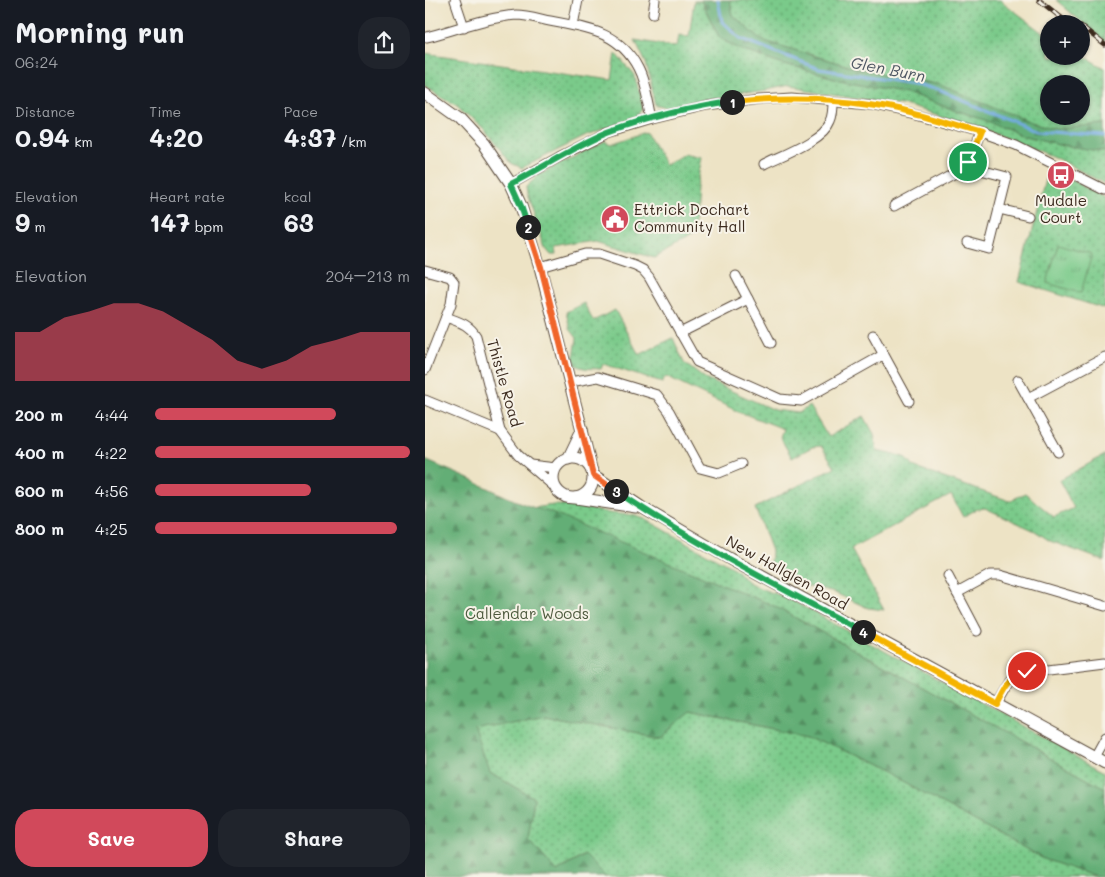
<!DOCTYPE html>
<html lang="en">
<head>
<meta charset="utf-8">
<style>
  body { margin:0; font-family:Mali,sans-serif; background:#20242c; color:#f1f3f6; height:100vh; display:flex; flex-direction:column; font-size:19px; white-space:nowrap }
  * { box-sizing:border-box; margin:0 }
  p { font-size:16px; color:#9ea1a6 }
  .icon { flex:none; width:28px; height:28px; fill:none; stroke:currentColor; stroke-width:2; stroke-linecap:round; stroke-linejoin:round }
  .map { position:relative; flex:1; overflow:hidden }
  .side { display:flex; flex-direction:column; background:#171b24; width:425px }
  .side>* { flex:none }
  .buttons { position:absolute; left:615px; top:15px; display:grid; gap:10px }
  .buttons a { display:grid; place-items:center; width:50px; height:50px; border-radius:50%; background:#171b24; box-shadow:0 1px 4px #0004; font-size:25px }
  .pin { position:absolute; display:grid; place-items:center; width:42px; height:42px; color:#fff; margin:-21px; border:2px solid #fff; border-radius:50%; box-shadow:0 1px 5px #0007 }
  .km { position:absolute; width:25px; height:25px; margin:-12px; border-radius:50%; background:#222; color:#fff; font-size:14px; line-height:25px; text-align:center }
  .round { display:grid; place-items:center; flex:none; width:52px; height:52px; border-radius:20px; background:#20242c }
  .summary { display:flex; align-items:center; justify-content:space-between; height:85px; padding:0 15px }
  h1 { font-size:28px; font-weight:800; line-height:38px }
  .stats { display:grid; grid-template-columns:repeat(3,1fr); gap:8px; height:85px; padding:5px 15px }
  .stats div { display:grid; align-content:center }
  .stats b { font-size:25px; font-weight:800 }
  .stats small { font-size:14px; font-weight:400 }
  .stats p { font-size:14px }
  .chart { height:140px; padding:10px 15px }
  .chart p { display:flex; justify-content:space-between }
  .chart svg { width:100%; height:90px; margin-top:5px; fill:#d1495b; opacity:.7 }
  .action { display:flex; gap:10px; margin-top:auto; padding:10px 15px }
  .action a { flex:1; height:58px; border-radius:20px; background:#d1495b; color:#fff; font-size:20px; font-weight:800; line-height:58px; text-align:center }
  .action a+a { background:#20242c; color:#f1f3f6 }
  ul { padding:0 15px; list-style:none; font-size:16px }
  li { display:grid; grid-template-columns:80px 60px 1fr; align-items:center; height:38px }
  li i { height:12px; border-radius:6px; background:#d1495b }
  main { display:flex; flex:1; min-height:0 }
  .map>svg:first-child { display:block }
  .grass { fill:url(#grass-dots); stroke:#5a7a54; fill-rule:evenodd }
  .forest { fill:url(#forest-firs); stroke:#4f6c4a }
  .park { fill:url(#park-tufts); stroke:#5a7a54 }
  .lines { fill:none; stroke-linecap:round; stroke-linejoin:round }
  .stream { stroke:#73abe2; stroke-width:3 }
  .minor-casing { stroke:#564637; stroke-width:11 }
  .tertiary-casing { stroke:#564637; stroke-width:13 }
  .minor { stroke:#fff; stroke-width:9 }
  .tertiary { stroke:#fff; stroke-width:11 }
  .rail-casing { stroke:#3b2a1e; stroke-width:5 }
  .rail { stroke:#f7f3e8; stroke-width:3; stroke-dasharray:9; stroke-linecap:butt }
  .split-1-casing { stroke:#fff; stroke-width:10 }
  .split-2-casing { stroke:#fff; stroke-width:10 }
  .split-3-casing { stroke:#fff; stroke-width:10 }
  .split-4-casing { stroke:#fff; stroke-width:10 }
  .split-5-casing { stroke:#fff; stroke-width:10 }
  .split-1 { stroke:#f5b400; stroke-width:6 }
  .split-2 { stroke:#22a559; stroke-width:6 }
  .split-3 { stroke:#f0652b; stroke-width:6 }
  .split-4 { stroke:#22a559; stroke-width:6 }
  .split-5 { stroke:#f5b400; stroke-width:6 }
  .labels { text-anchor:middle; stroke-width:4; stroke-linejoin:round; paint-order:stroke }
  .poi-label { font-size:15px; fill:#3b2a1e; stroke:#f7f3e8 }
  .street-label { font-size:15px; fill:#3b2a1e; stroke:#f7f3e8 }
  .park-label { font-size:15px; fill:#4e5a3e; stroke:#f7f3e8 }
  .water-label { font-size:16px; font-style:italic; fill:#4f5763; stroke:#f7f3e8 }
</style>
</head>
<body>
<main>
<section class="side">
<div class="summary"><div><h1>Morning run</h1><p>06:24</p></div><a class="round"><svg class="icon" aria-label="share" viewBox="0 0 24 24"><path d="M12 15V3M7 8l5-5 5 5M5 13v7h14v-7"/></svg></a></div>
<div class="stats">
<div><p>Distance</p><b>0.94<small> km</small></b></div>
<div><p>Time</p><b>4:20</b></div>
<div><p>Pace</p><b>4:37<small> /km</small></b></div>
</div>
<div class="stats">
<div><p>Elevation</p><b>9<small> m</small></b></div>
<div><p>Heart rate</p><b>147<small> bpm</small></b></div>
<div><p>kcal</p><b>63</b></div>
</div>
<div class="chart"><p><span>Elevation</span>204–213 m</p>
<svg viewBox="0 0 160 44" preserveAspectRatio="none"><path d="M0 44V20L10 20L20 13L30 10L40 6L50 6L60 10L70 17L80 24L90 34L100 38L110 34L120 27L130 24L140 20L150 20L160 20V44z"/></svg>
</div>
<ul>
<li><b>200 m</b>4:44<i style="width:71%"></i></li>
<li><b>400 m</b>4:22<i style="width:100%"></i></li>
<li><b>600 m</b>4:56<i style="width:61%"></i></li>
<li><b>800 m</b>4:25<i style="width:95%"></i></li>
</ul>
<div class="action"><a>Save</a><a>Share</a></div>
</section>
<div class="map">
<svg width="680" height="877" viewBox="0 0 680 877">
  <defs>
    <pattern id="grass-dots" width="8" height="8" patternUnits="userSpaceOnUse" patternTransform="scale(1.25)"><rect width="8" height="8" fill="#7aca8a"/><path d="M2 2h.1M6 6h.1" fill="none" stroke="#65a470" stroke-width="1.8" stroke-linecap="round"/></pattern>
    <pattern id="forest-firs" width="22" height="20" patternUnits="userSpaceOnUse" patternTransform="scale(1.25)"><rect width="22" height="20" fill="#63ae76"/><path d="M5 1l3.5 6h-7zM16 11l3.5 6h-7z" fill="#538e60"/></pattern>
    <pattern id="park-tufts" width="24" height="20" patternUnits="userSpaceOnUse" patternTransform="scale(1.25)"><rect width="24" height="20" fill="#7aca8a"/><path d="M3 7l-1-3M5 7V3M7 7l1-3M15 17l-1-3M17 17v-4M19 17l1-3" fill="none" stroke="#65a470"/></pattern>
  </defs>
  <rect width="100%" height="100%" fill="#f7f3e8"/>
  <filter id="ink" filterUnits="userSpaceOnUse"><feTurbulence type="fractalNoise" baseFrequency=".02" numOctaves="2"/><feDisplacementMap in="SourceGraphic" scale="10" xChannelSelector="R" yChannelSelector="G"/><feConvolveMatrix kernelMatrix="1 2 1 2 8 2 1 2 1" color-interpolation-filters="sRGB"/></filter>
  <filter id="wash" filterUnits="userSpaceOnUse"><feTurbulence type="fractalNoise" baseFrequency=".0096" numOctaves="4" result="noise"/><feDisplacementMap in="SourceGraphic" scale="20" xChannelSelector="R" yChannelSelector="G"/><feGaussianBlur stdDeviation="1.12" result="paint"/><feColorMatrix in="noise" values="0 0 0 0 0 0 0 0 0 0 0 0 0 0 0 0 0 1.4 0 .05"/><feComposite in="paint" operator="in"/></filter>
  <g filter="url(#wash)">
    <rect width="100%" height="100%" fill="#ede3c5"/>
    <!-- grass -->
    <g class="grass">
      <path d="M305,0H575L624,37V56H656V54L680,68V125L631,129L606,122L516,85L433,69L336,40L308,15ZM624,84H656V116H624Z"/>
      <polygon points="631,0 680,0 680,42"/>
      <polygon points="269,1 276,1 294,37 315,49 356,64 410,78 480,92 532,111 561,120 597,135 638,145 680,152 680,184 633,159 594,143 536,122 475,104 363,86 340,91 283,99 242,108 231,105 221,63 210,40 252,47 254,35 264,36"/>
      <polygon points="0,53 187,80 191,53 210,76 218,109 210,119 159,137 97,168 86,163 59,130 32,104 0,85"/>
      <polygon points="221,132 240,165 259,154 277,158 271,187 269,219 264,239 229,258 173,241 131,248 132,255 126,255 121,249 102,194 101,187 114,175 180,141 186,144"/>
      <polygon points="623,168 680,198 680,309 594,282"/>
      <path d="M159,303L168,321L190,310L214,355L248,338L259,363L280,379L349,410L374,413L384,406L403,437L439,416L449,434L452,451L480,457L490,468L585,501L600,493L629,517L649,508L634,480L680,455V471L678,472L680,476V561L625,541L610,531L560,508L552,509L538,517L526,495L426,549L459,610L443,608L410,593L373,584L345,563L346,551L330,508L410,467L396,446L387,447L367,458L355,437L358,429L312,411L241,377L237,383L178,364L176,369C167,368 159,370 151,365L149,357L152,338L145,329L141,312Z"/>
      <polygon points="129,505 150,506 182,513 207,515 220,519 310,569 323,582 337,589 362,598 680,771 680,788 349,606 124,513 106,508"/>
      <polygon points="264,712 383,736 466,776 618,859 671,877 181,877 158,855 132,872 103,839 109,798 65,773 49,730 118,715 235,737"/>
    </g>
    <!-- forest -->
    <g class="forest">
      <polygon points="276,0 305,0 308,15 336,40 433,69 516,85 606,122 631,129 680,125 680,152 638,145 597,135 561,120 532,111 480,92 410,78 356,64 315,49 294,37"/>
      <path d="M0,460C18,468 37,475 55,484C78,495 99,506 124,512L349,606L680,788V877H671L618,859L466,776L383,736L265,712L235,737L118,715L50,730L65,773L109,798L103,839L132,872L159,855L181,877H0Z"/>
    </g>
    <!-- park -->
    <polygon class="park" points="633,244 667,254 656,293 622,283"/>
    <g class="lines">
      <!-- stream -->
      <polyline class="stream" points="293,0 297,21 315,38 394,69 489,83 512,90 612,131 680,136"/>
    </g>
  </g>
  <g filter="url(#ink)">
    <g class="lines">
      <defs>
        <g id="minor">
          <polyline points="30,0 39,27"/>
          <polyline points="228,13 230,0"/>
          <polyline points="148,25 153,0"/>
          <path d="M2,37C29,30 63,17 91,15C102,15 115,19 125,21C161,28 194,31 213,68C221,83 223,102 227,119"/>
          <path d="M339,164C357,155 398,140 405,121C408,115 408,107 408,101"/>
          <polyline points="86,184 134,157 184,132 227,119 281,106 335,99 367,97 445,104 494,115 555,132 591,145 680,190"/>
          <polyline points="469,206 534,171 543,162 555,132"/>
          <polyline points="574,209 603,216"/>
          <polyline points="542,243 564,249 582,177 552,169 543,162"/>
          <polyline points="115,267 160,254 174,254 210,266 218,270 224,277 272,362 355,399 376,401 458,355"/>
          <polyline points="0,270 25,277 29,282 26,304 0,370"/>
          <polyline points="311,276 346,343"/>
          <path d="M21,317C34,322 44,324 51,336L75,431L93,455L131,488"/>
          <polyline points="255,333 323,299"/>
          <polyline points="448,335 484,401"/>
          <polyline points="593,380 633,452"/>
          <polyline points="145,382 173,377 232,395 244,411 275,468 294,473 316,464"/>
          <polyline points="603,398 680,357"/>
          <polyline points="0,400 75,431"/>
          <polyline points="105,465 131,468"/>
          <polyline points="523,576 552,631"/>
          <polyline points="532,593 565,575 575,575 680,606"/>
          <polyline points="570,704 586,677 592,673 680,662"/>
          <polyline points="669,757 680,737"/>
        </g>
        <g id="tertiary">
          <polyline points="0,93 35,118 59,144 86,184 96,206 115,267 157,430 166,469"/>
          <circle cx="148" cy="478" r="20"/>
          <polyline points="143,459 157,430"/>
          <polyline points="168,475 216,507 305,559 680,763"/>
          <polyline points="151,498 211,507"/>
        </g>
      </defs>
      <!-- minor casing -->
      <use href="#minor" class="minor-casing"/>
      <!-- tertiary casing -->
      <use href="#tertiary" class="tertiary-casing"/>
      <!-- minor -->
      <use href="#minor" class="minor"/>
      <!-- tertiary -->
      <use href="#tertiary" class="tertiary"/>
      <defs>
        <g id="rail">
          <polyline points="614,0 644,24"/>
          <polyline points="656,26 680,45"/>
        </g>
      </defs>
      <!-- rail casing -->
      <use href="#rail" class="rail-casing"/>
      <!-- rail -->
      <use href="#rail" class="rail"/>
    </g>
  </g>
  <g class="lines" filter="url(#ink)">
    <defs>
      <path id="split-1" d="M307,102C353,97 398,97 444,104C482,109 519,122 555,132L543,162"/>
      <path id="split-2" d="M103,227L96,206L86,184C119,167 150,146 184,132C218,119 271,106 307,102"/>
      <polyline id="split-3" points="103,227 116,267 168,475 191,491"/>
      <path id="split-4" d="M191,491C270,544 355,587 438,632"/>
      <path id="split-5" d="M438,632L570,704C579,687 582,676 602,671"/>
    </defs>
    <!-- split-1 casing -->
    <use href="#split-1" class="split-1-casing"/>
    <!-- split-2 casing -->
    <use href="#split-2" class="split-2-casing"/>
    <!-- split-3 casing -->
    <use href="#split-3" class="split-3-casing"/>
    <!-- split-4 casing -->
    <use href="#split-4" class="split-4-casing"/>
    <!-- split-5 casing -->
    <use href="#split-5" class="split-5-casing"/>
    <!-- split-1 -->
    <use href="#split-1" class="split-1"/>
    <!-- split-2 -->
    <use href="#split-2" class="split-2"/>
    <!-- split-3 -->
    <use href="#split-3" class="split-3"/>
    <!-- split-4 -->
    <use href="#split-4" class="split-4"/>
    <!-- split-5 -->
    <use href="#split-5" class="split-5"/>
  </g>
  <!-- icons -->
  <defs>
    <symbol id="bus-disc" viewBox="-11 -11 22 22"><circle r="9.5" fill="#d1495b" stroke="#f7f3e8"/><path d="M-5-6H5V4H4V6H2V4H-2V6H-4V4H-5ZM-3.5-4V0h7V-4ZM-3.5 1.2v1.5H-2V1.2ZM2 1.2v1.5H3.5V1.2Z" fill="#fff"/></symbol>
    <symbol id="civic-disc" viewBox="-11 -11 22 22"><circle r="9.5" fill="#d1495b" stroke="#f7f3e8"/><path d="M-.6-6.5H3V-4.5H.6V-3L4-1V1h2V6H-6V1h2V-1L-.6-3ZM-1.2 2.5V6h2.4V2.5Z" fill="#fff"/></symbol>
  </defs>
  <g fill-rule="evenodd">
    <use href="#bus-disc" x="620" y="159" width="32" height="32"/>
    <use href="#civic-disc" x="174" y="203" width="32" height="32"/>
  </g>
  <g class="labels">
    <!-- poi labels -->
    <g class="poi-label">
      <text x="636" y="206">Mudale<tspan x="636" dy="17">Court</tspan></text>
      <text x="209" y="215" text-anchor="start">Ettrick Dochart<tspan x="209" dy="17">Community Hall</tspan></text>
    </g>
    <!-- street labels -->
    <g class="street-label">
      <text transform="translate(79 383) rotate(74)" y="5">Thistle Road</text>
      <text transform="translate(362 573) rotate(29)" y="5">New Hallglen Road</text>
    </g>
    <!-- park labels -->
    <g class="park-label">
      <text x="102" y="619">Callendar Woods</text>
    </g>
    <!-- water labels -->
    <g class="water-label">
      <text transform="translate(463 69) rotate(11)" y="6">Glen Burn</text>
    </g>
  </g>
</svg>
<div class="buttons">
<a>+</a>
<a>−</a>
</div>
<div class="pin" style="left:543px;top:162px;background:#1e9e55"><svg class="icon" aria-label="arrive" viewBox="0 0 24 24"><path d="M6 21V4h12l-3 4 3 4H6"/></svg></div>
<div class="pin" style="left:602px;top:671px;background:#d93025"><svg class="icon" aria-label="check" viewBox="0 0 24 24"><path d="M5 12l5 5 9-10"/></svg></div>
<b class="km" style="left:307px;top:102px">1</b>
<b class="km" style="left:103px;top:227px">2</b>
<b class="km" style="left:191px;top:491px">3</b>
<b class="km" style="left:438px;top:632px">4</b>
</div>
</main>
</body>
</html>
